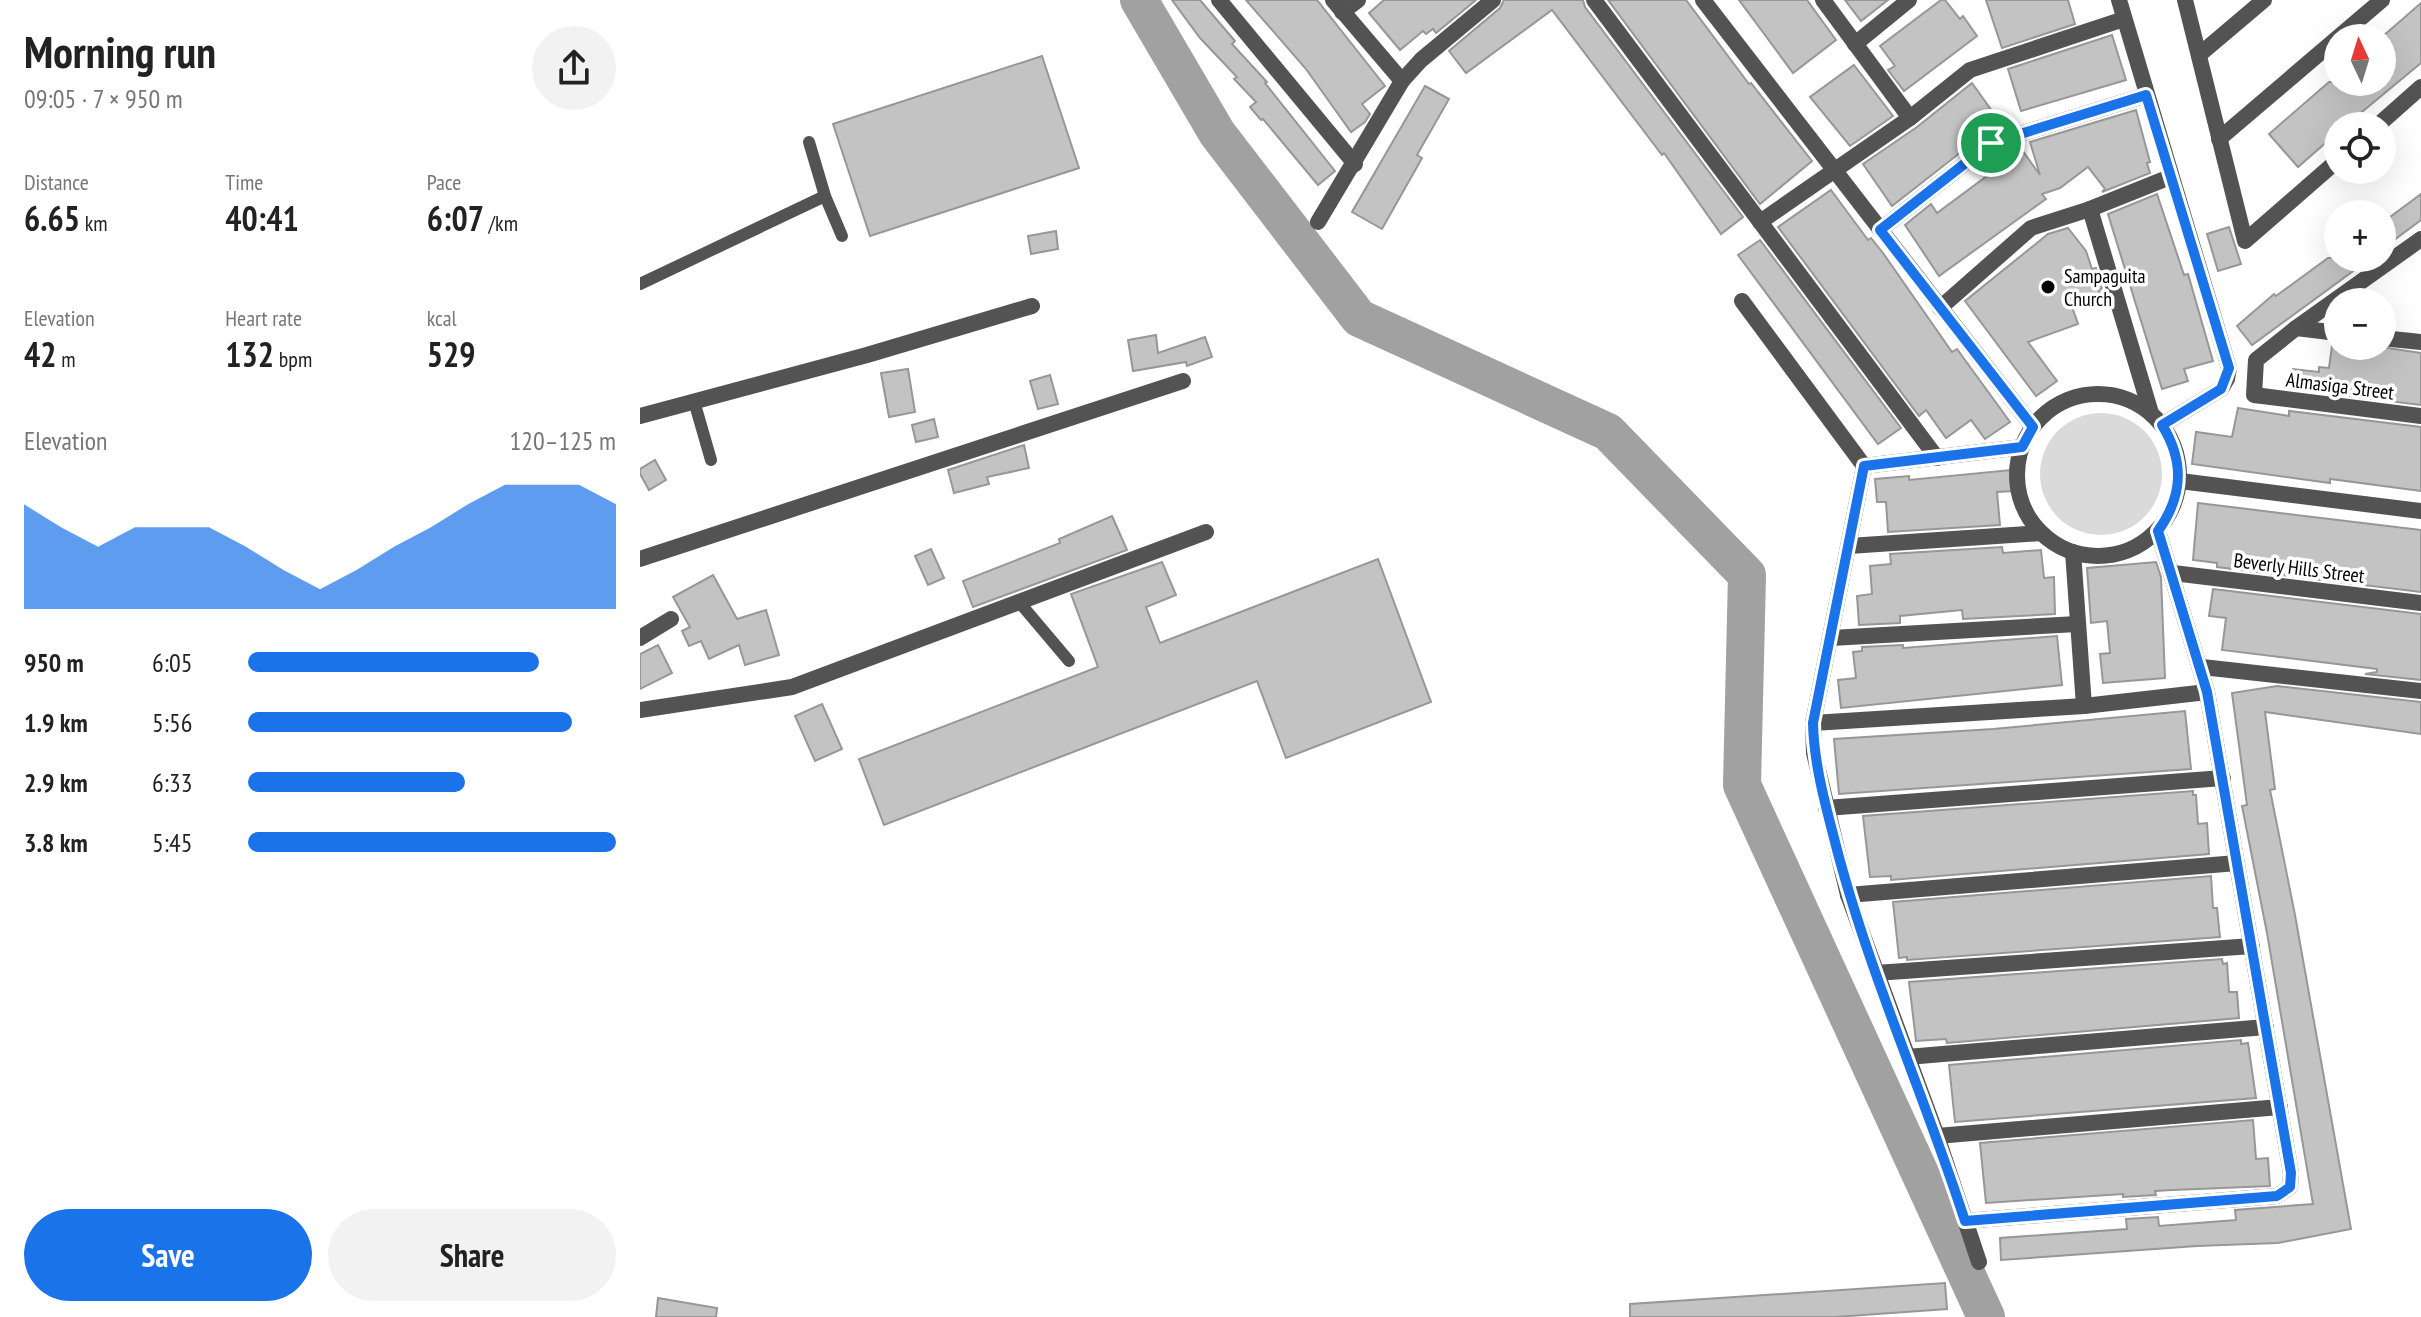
<!DOCTYPE html>
<html lang="en">
<head>
<meta charset="utf-8">
<style>
  body { margin:0; font-family:"PT Sans Narrow",sans-serif; background:#f2f2f2; color:#222; height:100vh; display:flex; flex-direction:column; font-size:30px; white-space:nowrap }
  * { box-sizing:border-box; margin:0 }
  p { font-size:26px; color:#767676 }
  .icon { flex:none; width:44px; height:44px; fill:none; stroke:currentColor; stroke-width:2; stroke-linecap:round; stroke-linejoin:round }
  .map { position:relative; flex:1; overflow:hidden }
  .details { display:flex; flex-direction:column; background:#fff; width:640px }
  .details>* { flex:none }
  .needle { width:52px; rotate:356deg }
  .controls { position:absolute; left:1684px; top:24px; display:grid; gap:16px }
  .controls a { display:grid; place-items:center; width:72px; height:72px; border-radius:50%; background:#fff; box-shadow:0 8px 32px #0002; font-size:40px }
  .pin { position:absolute; display:grid; place-items:center; width:68px; height:68px; color:#fff; margin:-34px; border:4px solid #fff; border-radius:50%; box-shadow:0 2px 8px #0007 }
  .round { display:grid; place-items:center; flex:none; width:84px; height:84px; border-radius:42px; background:#f2f2f2 }
  .head { display:flex; align-items:center; justify-content:space-between; height:136px; padding:0 24px }
  h1 { font-size:44px; font-weight:600; line-height:60px }
  .stats { display:grid; grid-template-columns:repeat(3,1fr); gap:12px; height:136px; padding:8px 24px }
  .stats div { display:grid; align-content:center }
  .stats b { font-size:34px; font-weight:600 }
  .stats small { font-size:22px; font-weight:400 }
  .stats p { font-size:22px }
  .chart { height:224px; padding:16px 24px }
  .chart p { display:flex; justify-content:space-between }
  .chart svg { width:100%; height:144px; margin-top:8px; fill:#1a73e8; opacity:.7 }
  .cta { display:flex; gap:16px; margin-top:auto; padding:16px 24px }
  .cta a { flex:1; height:92px; border-radius:48px; background:#1a73e8; color:#fff; font-size:32px; font-weight:600; line-height:92px; text-align:center }
  .cta a+a { background:#f2f2f2; color:#222 }
  ul { padding:0 24px; list-style:none; font-size:26px }
  li { display:grid; grid-template-columns:128px 96px 1fr; align-items:center; height:60px }
  li i { height:20px; border-radius:10px; background:#1a73e8 }
  main { display:flex; flex:1; min-height:0 }
  .map>svg:first-child { display:block }
  .green { fill:#dadada }
  .lines { fill:none; stroke-linecap:round; stroke-linejoin:round }
  .river { stroke:#a1a1a1; stroke-width:38 }
  .building { fill:#c3c3c3; stroke:#979797; stroke-width:2 }
  .service { stroke:#535353; stroke-width:12 }
  .minor { stroke:#535353; stroke-width:16 }
  .route-casing { stroke:#fff; stroke-width:16 }
  .route { stroke:#1a73e8; stroke-width:10 }
  .poi-dot { fill:#000; stroke:#fff; stroke-width:3 }
  .labels { text-anchor:middle; stroke-width:7; stroke-linejoin:round; paint-order:stroke }
  .poi-label { font-size:20px; fill:#000; stroke:#fff; text-anchor:start }
  .street-label { font-size:20px; fill:#000; stroke:#fff }
</style>
</head>
<body>
<main>
<section class="details">
<div class="head"><div><h1>Morning run</h1><p>09:05 · 7 × 950 m</p></div><a class="round"><svg class="icon" aria-label="share" viewBox="0 0 24 24"><path d="M12 15V3M7 8l5-5 5 5M5 13v7h14v-7"/></svg></a></div>
<div class="stats">
<div><p>Distance</p><b>6.65<small> km</small></b></div>
<div><p>Time</p><b>40:41</b></div>
<div><p>Pace</p><b>6:07<small> /km</small></b></div>
</div>
<div class="stats">
<div><p>Elevation</p><b>42<small> m</small></b></div>
<div><p>Heart rate</p><b>132<small> bpm</small></b></div>
<div><p>kcal</p><b>529</b></div>
</div>
<div class="chart"><p><span>Elevation</span>120–125 m</p>
<svg viewBox="0 0 160 44" preserveAspectRatio="none"><path d="M0 44V12L10 19L20 25L30 19L40 19L50 19L60 25L70 32L80 38L90 32L100 25L110 19L120 12L130 6L140 6L150 6L160 12V44z"/></svg>
</div>
<ul>
<li><b>950 m</b>6:05<i style="width:79%"></i></li>
<li><b>1.9 km</b>5:56<i style="width:88%"></i></li>
<li><b>2.9 km</b>6:33<i style="width:59%"></i></li>
<li><b>3.8 km</b>5:45<i style="width:100%"></i></li>
</ul>
<div class="cta"><a>Save</a><a>Share</a></div>
</section>
<div class="map">
<svg width="1781" height="1317" viewBox="0 0 1781 1317">
  <rect width="100%" height="100%" fill="#fff"/>
  <!-- green -->
  <circle class="green" cx="1461" cy="474" r="61"/>
  <g class="lines">
    <!-- river -->
    <polyline class="river" points="499,0 577,133 719,318 968,432 1107,575 1102,785 1346,1317"/>
  </g>
  <!-- building -->
  <g class="building">
    <polygon points="532,0 560,0 595,41 592,44 627,82 625,83 695,171 678,185 623,119 621,120 610,107 616,102 594,79 597,77 560,38"/>
    <polygon points="606,0 677,0 745,86 722,104 730,114 725,122 711,132 666,69"/>
    <polygon points="744,0 836,0 796,33 793,29 786,34 783,31 760,50 729,13"/>
    <polygon points="864,0 943,0 945,7 1103,217 1081,234 1024,153 1022,155 912,10 826,73 809,51 860,8"/>
    <polygon points="968,0 1046,0 1109,84 1111,83 1172,161 1120,204"/>
    <polygon points="1099,0 1167,0 1196,40 1153,73"/>
    <polygon points="1205,0 1248,0 1221,21"/>
    <polygon points="1301,0 1305,0 1320,19 1323,16 1337,36 1264,91 1248,70 1255,66 1240,46"/>
    <polygon points="1346,0 1428,0 1435,24 1362,48"/>
    <polygon points="1781,3 1781,63 1705,126 1698,126 1698,132 1658,167 1629,134 1689,82 1742,82 1742,37"/>
    <polygon points="1472,35 1486,80 1381,111 1368,69"/>
    <polygon points="402,56 439,168 230,236 193,124"/>
    <polygon points="1214,65 1253,116 1210,146 1170,97"/>
    <polygon points="1332,83 1362,125 1344,134 1252,206 1223,164 1277,127"/>
    <polygon points="785,86 809,99 777,155 782,158 742,229 712,212"/>
    <polygon points="1496,110 1510,162 1507,163 1510,173 1462,192 1465,189 1448,167 1420,188 1402,194 1406,199 1299,276 1265,225 1291,204 1297,213 1382,150 1400,175 1390,142"/>
    <polygon points="1191,190 1228,240 1231,238 1243,253 1312,352 1317,349 1370,422 1345,439 1331,420 1306,438 1286,410 1279,416 1138,227"/>
    <polygon points="1517,194 1544,275 1548,274 1573,361 1544,369 1548,381 1522,389 1468,214"/>
    <polygon points="1781,194 1781,220 1742,249 1742,223"/>
    <polygon points="1589,227 1601,264 1578,271 1567,234"/>
    <polygon points="1428,228 1446,251 1452,269 1456,268 1462,289 1459,290 1460,294 1431,304 1438,324 1388,342 1417,381 1396,396 1325,301 1408,234"/>
    <polygon points="416,231 418,249 391,254 388,236"/>
    <polygon points="1120,240 1261,428 1238,444 1098,255"/>
    <polygon points="1688,258 1731,258 1612,345 1597,326 1634,294 1636,296"/>
    <polygon points="516,335 518,353 565,337 572,357 547,366 546,362 493,371 488,340"/>
    <polygon points="1692,346 1735,346 1781,353 1781,405 1651,389 1653,369 1679,372 1679,367 1689,368"/>
    <polygon points="268,369 275,412 249,417 241,373"/>
    <polygon points="410,375 418,404 398,409 390,381"/>
    <polygon points="1598,408 1649,416 1649,411 1781,427 1781,491 1690,479 1690,483 1552,464 1556,432 1592,437"/>
    <polygon points="294,419 298,437 276,442 272,425"/>
    <polygon points="384,445 389,468 347,477 349,484 314,493 308,470"/>
    <polygon points="15,460 26,480 9,490 0,474 0,469"/>
    <polygon points="1371,470 1373,491 1357,492 1360,525 1248,532 1246,502 1237,502 1235,479 1269,476 1269,480"/>
    <polygon points="1558,503 1781,530 1781,592 1577,567 1577,563 1553,560"/>
    <polygon points="472,516 487,550 333,607 323,581 420,543 419,539"/>
    <polygon points="1362,547 1363,553 1401,550 1404,578 1414,577 1415,614 1323,619 1322,610 1260,616 1260,623 1219,625 1217,596 1232,594 1230,566 1251,564 1250,554"/>
    <polygon points="291,549 304,578 288,585 275,556"/>
    <polygon points="738,559 791,702 646,758 617,681 244,825 219,759 458,667 431,594 522,562 536,595 506,607 520,643"/>
    <polygon points="1516,562 1521,577 1525,678 1463,683 1460,654 1470,653 1467,621 1451,623 1447,568"/>
    <polygon points="73,575 97,619 126,610 139,655 105,665 99,645 69,659 61,641 49,646 42,631 50,627 33,597"/>
    <polygon points="1573,589 1781,614 1781,680 1725,674 1737,672 1737,669 1582,650 1586,618 1569,616"/>
    <polygon points="1417,636 1422,685 1201,708 1198,680 1216,678 1213,652 1222,651 1222,647 1263,645 1263,648"/>
    <polygon points="18,645 32,673 0,689 0,654"/>
    <polygon points="1637,686 1781,702 1781,734 1625,712 1635,789 1630,790 1655,915 1711,1229 1638,1243 1557,1246 1361,1260 1360,1238 1487,1229 1486,1219 1518,1217 1519,1226 1596,1220 1595,1210 1673,1204 1627,933 1602,806 1607,805 1592,693"/>
    <polygon points="182,704 202,749 175,761 155,716"/>
    <polygon points="1545,711 1551,769 1199,794 1194,739 1353,729"/>
    <polygon points="1553,791 1553,795 1556,795 1558,824 1567,823 1569,854 1251,880 1251,876 1230,877 1223,816"/>
    <polygon points="1571,876 1573,908 1577,908 1580,937 1267,960 1267,957 1259,958 1253,902"/>
    <polygon points="1582,959 1583,964 1587,963 1589,992 1597,992 1599,1018 1307,1043 1306,1039 1276,1041 1269,982"/>
    <polygon points="1601,1040 1601,1044 1608,1043 1616,1098 1315,1122 1309,1065"/>
    <polygon points="1613,1120 1616,1159 1628,1158 1630,1186 1533,1190 1515,1191 1516,1195 1483,1197 1483,1194 1346,1203 1340,1143"/>
    <polygon points="1305,1283 1307,1309 1195,1317 990,1317 990,1304"/>
    <polygon points="18,1298 77,1308 76,1317 16,1317"/>
  </g>
  <g class="lines">
    <!-- service -->
    <g class="service">
      <polyline points="185,196 202,236"/>
      <polyline points="0,284 185,196 169,142"/>
      <polyline points="54,401 71,460"/>
      <polyline points="380,603 429,661"/>
    </g>
    <!-- minor -->
    <g class="minor">
      <polyline points="579,0 715,164"/>
      <polyline points="693,0 762,81"/>
      <polyline points="954,0 1297,458"/>
      <polyline points="1063,0 1393,427"/>
      <polyline points="1183,0 1270,118"/>
      <polyline points="1479,0 1589,368 1587,379 1581,389 1522,425"/>
      <polyline points="1545,0 1605,241 1698,160"/>
      <polyline points="702,12 718,0"/>
      <polyline points="1215,44 1269,0"/>
      <polyline points="1559,55 1624,0"/>
      <polyline points="1737,126 1781,87"/>
      <polyline points="1579,139 1742,0"/>
      <polyline points="1450,209 1511,413"/>
      <polyline points="678,222 762,81 781,60 853,0"/>
      <polyline points="1120,222 1270,118 1330,70 1484,19"/>
      <polyline points="1240,230 1351,143 1506,95"/>
      <polyline points="1781,239 1656,328 1616,360 1614,395 1781,416"/>
      <polyline points="1102,301 1224,466"/>
      <polyline points="1300,308 1391,228 1450,209 1530,177"/>
      <polyline points="1656,328 1698,333"/>
      <polyline points="1742,338 1781,342"/>
      <circle cx="1458" cy="475" r="81"/>
      <polyline points="0,416 227,355 392,306"/>
      <polyline points="1540,481 1781,511"/>
      <polyline points="1209,546 1401,533"/>
      <polyline points="1433,552 1444,706"/>
      <polyline points="0,559 543,381"/>
      <polyline points="1533,573 1781,603"/>
      <polyline points="0,638 31,619"/>
      <polyline points="1191,638 1437,624"/>
      <polyline points="1562,667 1781,691"/>
      <polyline points="0,710 152,687 566,532"/>
      <polyline points="1173,723 1444,706 1567,692"/>
      <polyline points="1186,808 1583,778"/>
      <polyline points="1208,895 1597,863"/>
      <polyline points="1236,973 1612,946"/>
      <polyline points="1267,1057 1626,1027"/>
      <polyline points="1297,1136 1640,1107"/>
      <polyline points="1325,1221 1637,1196 1650,1187 1651,1173 1567,692 1518,531"/>
      <polyline points="1339,1262 1297,1136 1208,895 1174,753 1173,723 1224,466 1382,447"/>
    </g>
  </g>
  <g class="lines">
    <defs>
      <path id="route" d="M1506,95L1589,368L1581,389L1522,425C1545,462 1543,496 1518,531L1567,692L1651,1173L1650,1187L1637,1196L1325,1221C1284,1094 1228,971 1195,842C1185,803 1174,764 1173,723L1224,466L1382,447L1393,427L1240,230L1351,143Z"/>
    </defs>
    <!-- route casing -->
    <use href="#route" class="route-casing"/>
    <!-- route -->
    <use href="#route" class="route"/>
  </g>
  <!-- markers -->
  <circle class="poi-dot" cx="1408" cy="287" r="8"/>
  <g class="labels">
    <!-- poi labels -->
    <g class="poi-label">
      <text x="1424" y="283">Sampaguita<tspan x="1424" dy="23">Church</tspan></text>
    </g>
    <!-- street labels -->
    <g class="street-label">
      <text transform="translate(1700 386) rotate(7)" y="7">Almasiga Street</text>
      <text transform="translate(1659 568) rotate(7)" y="7">Beverly Hills Street</text>
    </g>
  </g>
</svg>
<div class="controls">
<a><svg class="needle" viewBox="-14 -14 28 28"><path d="M0-13l5 13h-10z" fill="#e53935"/><path d="M0 13l5-13h-10z" fill="#767676"/></svg></a>
<a><svg class="icon" aria-label="locate" viewBox="0 0 24 24"><circle cx="12" cy="12" r="6"/><path d="M12 2v4M12 18v4M2 12h4M18 12h4"/></svg></a>
<a>+</a>
<a>−</a>
</div>
<div class="pin" style="left:1351px;top:143px;background:#1e9e55"><svg class="icon" aria-label="arrive" viewBox="0 0 24 24"><path d="M6 21V4h12l-3 4 3 4H6"/></svg></div>
</div>
</main>
</body>
</html>
